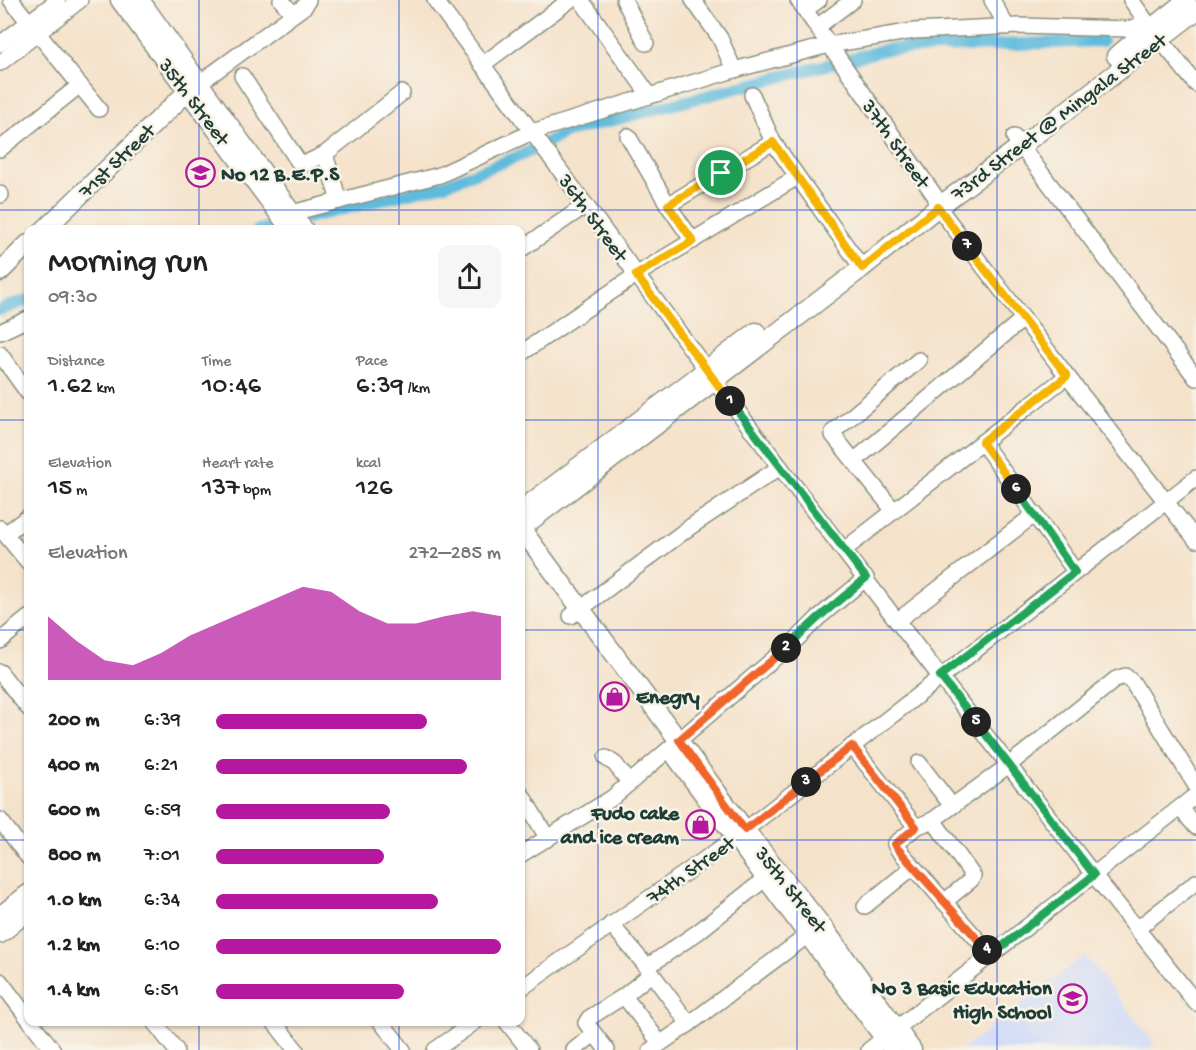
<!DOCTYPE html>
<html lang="en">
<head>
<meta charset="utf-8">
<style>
  body { margin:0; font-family:"Gochi Hand",sans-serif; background:#f6f6f6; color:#222; height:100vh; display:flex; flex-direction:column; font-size:22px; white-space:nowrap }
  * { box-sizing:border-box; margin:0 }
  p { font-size:20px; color:#767676 }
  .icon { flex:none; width:33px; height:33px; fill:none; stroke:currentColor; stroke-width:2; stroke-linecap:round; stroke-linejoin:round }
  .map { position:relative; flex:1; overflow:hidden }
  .details { position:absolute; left:24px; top:225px; width:501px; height:801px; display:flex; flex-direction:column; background:#fff; border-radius:12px; box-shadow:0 2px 4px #0004 }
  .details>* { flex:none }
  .pin { position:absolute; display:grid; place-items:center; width:51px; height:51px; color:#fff; margin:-26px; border:3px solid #fff; border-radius:50%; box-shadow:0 2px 6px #0007 }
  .km { position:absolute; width:30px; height:30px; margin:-15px; border-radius:50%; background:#222; color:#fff; font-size:16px; line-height:30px; text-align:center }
  .round { display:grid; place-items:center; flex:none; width:63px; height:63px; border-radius:12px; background:#f6f6f6 }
  .headline { display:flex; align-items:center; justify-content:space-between; height:102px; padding:0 24px }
  h1 { font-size:33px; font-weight:600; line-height:45px }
  .stats { display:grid; grid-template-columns:repeat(3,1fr); gap:9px; height:102px; padding:6px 24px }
  .stats div { display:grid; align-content:center }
  .stats b { font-size:26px; font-weight:600 }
  .stats small { font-size:16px; font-weight:400 }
  .stats p { font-size:16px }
  .chart { height:168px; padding:12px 24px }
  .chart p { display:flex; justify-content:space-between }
  .chart svg { width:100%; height:108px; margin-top:6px; fill:#b5179e; opacity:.7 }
  ul { padding:0 24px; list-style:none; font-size:20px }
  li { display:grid; grid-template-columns:96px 72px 1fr; align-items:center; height:45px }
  li i { height:15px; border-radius:8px; background:#b5179e }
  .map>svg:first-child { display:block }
  .built { fill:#d0daf9 }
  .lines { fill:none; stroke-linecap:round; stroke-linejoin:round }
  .canal { stroke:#5fbbdd; stroke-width:12 }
  .minor-casing { stroke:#8a907f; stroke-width:18 }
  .major-casing { stroke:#8a907f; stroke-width:21 }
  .minor { stroke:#fff; stroke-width:15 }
  .major { stroke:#fff; stroke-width:18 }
  .split-1-casing { stroke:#fff; stroke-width:12 }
  .split-2-casing { stroke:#fff; stroke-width:12 }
  .split-3-casing { stroke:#fff; stroke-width:12 }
  .split-4-casing { stroke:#fff; stroke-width:12 }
  .split-5-casing { stroke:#fff; stroke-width:12 }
  .split-6-casing { stroke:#fff; stroke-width:12 }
  .split-7-casing { stroke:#fff; stroke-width:12 }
  .split-8-casing { stroke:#fff; stroke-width:12 }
  .split-1 { stroke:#f5b400; stroke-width:8 }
  .split-2 { stroke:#22a559; stroke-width:8 }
  .split-3 { stroke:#f0652b; stroke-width:8 }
  .split-4 { stroke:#f0652b; stroke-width:8 }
  .split-5 { stroke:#22a559; stroke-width:8 }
  .split-6 { stroke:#22a559; stroke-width:8 }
  .split-7 { stroke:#f5b400; stroke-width:8 }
  .split-8 { stroke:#f5b400; stroke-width:8 }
  .grid { fill:none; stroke:#1d4ed8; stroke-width:1.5; stroke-opacity:0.55 }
  .labels { text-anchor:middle; stroke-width:5; stroke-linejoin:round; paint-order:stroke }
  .street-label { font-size:21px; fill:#1f3d34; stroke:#f7f3e8 }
  .poi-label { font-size:21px; font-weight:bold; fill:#1f3d34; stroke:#f7f3e8; text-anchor:start }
</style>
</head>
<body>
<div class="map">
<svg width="1196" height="1050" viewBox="0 0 1196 1050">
  <rect width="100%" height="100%" fill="#f7f3e8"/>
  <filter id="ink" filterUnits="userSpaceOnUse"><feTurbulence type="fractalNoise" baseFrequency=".0167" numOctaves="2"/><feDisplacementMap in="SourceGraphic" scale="12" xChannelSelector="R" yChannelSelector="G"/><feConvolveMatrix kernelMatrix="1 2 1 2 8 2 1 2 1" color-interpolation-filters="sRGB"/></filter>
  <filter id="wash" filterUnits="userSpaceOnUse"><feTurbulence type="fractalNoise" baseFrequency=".008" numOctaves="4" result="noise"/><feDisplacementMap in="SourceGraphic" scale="24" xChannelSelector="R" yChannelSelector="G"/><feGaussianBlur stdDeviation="1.35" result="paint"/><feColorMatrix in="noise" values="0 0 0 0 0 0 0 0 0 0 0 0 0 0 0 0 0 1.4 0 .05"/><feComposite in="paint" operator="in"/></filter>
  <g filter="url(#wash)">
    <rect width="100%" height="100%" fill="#f5e2ca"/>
    <!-- built -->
    <polygon class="built" points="1085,955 1155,1044 1147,1050 962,1050"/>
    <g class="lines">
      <!-- canal -->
      <g class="canal">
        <polyline points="258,230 446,184 522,155 567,132 888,49 1102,41"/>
        <polyline points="0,310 28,300"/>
      </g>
    </g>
  </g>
  <g filter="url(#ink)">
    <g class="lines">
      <defs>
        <g id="minor">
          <polyline points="11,0 99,109"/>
          <polyline points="281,0 293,14"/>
          <polyline points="435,0 714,380 897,621 1094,875 1196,1003"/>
          <polyline points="581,0 650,96"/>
          <polyline points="624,0 646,43"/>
          <polyline points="693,0 720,38 734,70"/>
          <polyline points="798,0 935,196 938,207 1067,376 1196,540"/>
          <polyline points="992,0 1007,27"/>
          <polyline points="1131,0 1151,28 1196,84"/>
          <polyline points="805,10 819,0"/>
          <polyline points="817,27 853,0"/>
          <polyline points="0,44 58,0"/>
          <polyline points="0,63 80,0"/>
          <polyline points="482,65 570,0"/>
          <polyline points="242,76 298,161 304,164 325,154 339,201"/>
          <polyline points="190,90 305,6 308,0"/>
          <polyline points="752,95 773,142 862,268"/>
          <polyline points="628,136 668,205"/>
          <polyline points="1014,137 1196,378"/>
          <polyline points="0,149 80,85"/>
          <polyline points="325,154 402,93"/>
          <polyline points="0,194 1,195"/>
          <polyline points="284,215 440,175 532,132 734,70 829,45 914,31 1019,26 1128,29 1148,23"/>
          <polyline points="693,241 668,205 773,142"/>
          <polyline points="520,250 586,205"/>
          <polyline points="0,332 28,319"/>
          <polyline points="0,354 28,393"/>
          <polyline points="520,354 636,275 797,177"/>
          <polyline points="982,442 1075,571"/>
          <polyline points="854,461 1023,319"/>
          <polyline points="894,511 833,435 833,432 919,360"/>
          <polyline points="0,528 28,562"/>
          <polyline points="5,534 28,517"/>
          <polyline points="844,550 1067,376"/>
          <polyline points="571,616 690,527 780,467"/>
          <polyline points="897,621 1035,514"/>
          <polyline points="0,641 28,618"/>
          <polyline points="0,672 28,708"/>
          <polyline points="852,746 916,827"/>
          <polyline points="606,758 615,764 630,783"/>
          <polyline points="919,763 952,806"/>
          <polyline points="522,795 548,839"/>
          <polyline points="1180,808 1196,827"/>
          <polyline points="0,820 28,857"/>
          <polyline points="933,820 973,876 971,880 944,902"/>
          <polyline points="520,855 612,798 798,638 818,618 866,578"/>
          <polyline points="865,906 913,867"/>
          <polyline points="611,924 647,967 689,1024"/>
          <polyline points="1137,929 1196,882"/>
          <polyline points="991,955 897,848 895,844 916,827 933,820 1009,765 1116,679 1125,676 1133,683 1196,786"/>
          <polyline points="647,967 698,932 766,878"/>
          <polyline points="0,981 28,1018"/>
          <polyline points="520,989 735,838 1196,478"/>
          <polyline points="624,996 660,1043"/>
          <polyline points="31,1022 53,1050"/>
          <polyline points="154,1022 176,1050"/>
          <polyline points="274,1022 296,1050"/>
          <polyline points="381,1022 403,1050"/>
          <polyline points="507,1022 529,1050"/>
          <polyline points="435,1050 475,1022"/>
          <polyline points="574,1050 594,1034"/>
          <polyline points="607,1050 586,1023 589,1018 624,996 651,974"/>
          <polyline points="651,1050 689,1024 808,935"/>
          <polyline points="869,1050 1196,795"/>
        </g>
        <g id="major">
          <polyline points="120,0 291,230"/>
          <polyline points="140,0 304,230"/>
          <polyline points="1116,56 1187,0"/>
          <polyline points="44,230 188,91"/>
          <polyline points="0,272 28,244"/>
          <polyline points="520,511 756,332"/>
          <polyline points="520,527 745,830 822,926 912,1050"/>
          <polyline points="520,529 862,268 938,207 1021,146 1196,11"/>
          <polyline points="676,757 893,1050"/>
          <polyline points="0,916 28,894"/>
          <polyline points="0,934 28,911"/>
        </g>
      </defs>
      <!-- minor casing -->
      <use href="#minor" class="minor-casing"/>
      <!-- major casing -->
      <use href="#major" class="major-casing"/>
      <!-- minor -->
      <use href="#minor" class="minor"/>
      <!-- major -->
      <use href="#major" class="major"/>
    </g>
  </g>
  <g class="lines" filter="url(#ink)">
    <defs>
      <polyline id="split-1" points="721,173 668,205 693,241 636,275 730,401"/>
      <polyline id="split-2" points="730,401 866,578 818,618 786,648"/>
      <polyline id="split-3" points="786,648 679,740 745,830 806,782"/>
      <polyline id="split-4" points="806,782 852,746 916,827 895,844 897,848 987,950"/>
      <polyline id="split-5" points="976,722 1094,875 991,955 987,950"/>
      <polyline id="split-6" points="976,722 940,676 1075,572 1016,489"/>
      <polyline id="split-7" points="967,246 1067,376 982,442 1016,489"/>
      <polyline id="split-8" points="721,173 773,142 862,268 938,207 967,246"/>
    </defs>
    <!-- split-1 casing -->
    <use href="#split-1" class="split-1-casing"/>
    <!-- split-2 casing -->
    <use href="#split-2" class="split-2-casing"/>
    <!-- split-3 casing -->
    <use href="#split-3" class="split-3-casing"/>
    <!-- split-4 casing -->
    <use href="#split-4" class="split-4-casing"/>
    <!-- split-5 casing -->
    <use href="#split-5" class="split-5-casing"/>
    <!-- split-6 casing -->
    <use href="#split-6" class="split-6-casing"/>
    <!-- split-7 casing -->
    <use href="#split-7" class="split-7-casing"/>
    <!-- split-8 casing -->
    <use href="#split-8" class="split-8-casing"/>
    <!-- split-1 -->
    <use href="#split-1" class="split-1"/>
    <!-- split-2 -->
    <use href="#split-2" class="split-2"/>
    <!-- split-3 -->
    <use href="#split-3" class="split-3"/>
    <!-- split-4 -->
    <use href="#split-4" class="split-4"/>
    <!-- split-5 -->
    <use href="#split-5" class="split-5"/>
    <!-- split-6 -->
    <use href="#split-6" class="split-6"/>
    <!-- split-7 -->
    <use href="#split-7" class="split-7"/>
    <!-- split-8 -->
    <use href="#split-8" class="split-8"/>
  </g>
  <!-- grid -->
  <path class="grid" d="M199,0V230M399,0V230M598,0V1050M797,0V1050M997,0V1050M0,210H1196M0,420H28M520,420H1196M0,630H28M520,630H1196M0,840H28M520,840H1196M199,1022V1050M399,1022V1050"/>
  <!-- icons -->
  <defs>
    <symbol id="school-ring" viewBox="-11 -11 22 22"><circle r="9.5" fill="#f7f3e8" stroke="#b5179e" stroke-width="1.5"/><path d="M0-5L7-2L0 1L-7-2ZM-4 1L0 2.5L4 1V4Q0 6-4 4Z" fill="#b5179e"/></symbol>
    <symbol id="shop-ring" viewBox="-11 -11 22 22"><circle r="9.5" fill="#f7f3e8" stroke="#b5179e" stroke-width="1.5"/><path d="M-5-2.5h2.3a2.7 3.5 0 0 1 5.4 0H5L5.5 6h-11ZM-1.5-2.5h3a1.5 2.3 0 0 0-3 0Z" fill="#b5179e"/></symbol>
  </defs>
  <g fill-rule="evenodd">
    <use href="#school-ring" x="184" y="156" width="33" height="33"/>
    <use href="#shop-ring" x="598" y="680" width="33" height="33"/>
    <use href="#shop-ring" x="684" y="808" width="33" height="33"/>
    <use href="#school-ring" x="1056" y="982" width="33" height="33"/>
  </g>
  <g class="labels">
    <!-- street labels -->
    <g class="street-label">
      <text transform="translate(195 101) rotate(53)" y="7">35th Street</text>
      <text transform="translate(1058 116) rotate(-37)" y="7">73rd Street @ Mingala Street</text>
      <text transform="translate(897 143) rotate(55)" y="7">37th Street</text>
      <text transform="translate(116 160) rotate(-44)" y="7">71st Street</text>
      <text transform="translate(594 217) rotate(54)" y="7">36th Street</text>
      <text transform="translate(690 869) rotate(-35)" y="7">74th Street</text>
      <text transform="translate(792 889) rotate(52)" y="7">35th Street</text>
    </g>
    <!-- poi labels -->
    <g class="poi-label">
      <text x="221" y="180">No 12 B.E.P.S</text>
      <text x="636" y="703">Enegry</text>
      <text x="679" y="819" text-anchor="end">Fudo cake<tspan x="679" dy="24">and ice cream</tspan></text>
      <text x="1052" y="994" text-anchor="end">No 3 Basic Education<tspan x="1052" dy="24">High School</tspan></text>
    </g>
  </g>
</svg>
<div class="pin" style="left:721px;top:173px;background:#1e9e55"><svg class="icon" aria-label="arrive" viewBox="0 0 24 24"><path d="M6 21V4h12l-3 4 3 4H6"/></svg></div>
<b class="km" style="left:730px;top:401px">1</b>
<b class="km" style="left:786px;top:648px">2</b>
<b class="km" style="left:806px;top:782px">3</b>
<b class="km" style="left:987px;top:950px">4</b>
<b class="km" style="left:976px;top:722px">5</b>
<b class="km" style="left:1016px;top:489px">6</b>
<b class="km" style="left:967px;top:246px">7</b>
<section class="details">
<div class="headline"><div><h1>Morning run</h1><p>09:30</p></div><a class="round"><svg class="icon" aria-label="share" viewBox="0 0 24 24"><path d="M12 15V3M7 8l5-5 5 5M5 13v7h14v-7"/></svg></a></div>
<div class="stats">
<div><p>Distance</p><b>1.62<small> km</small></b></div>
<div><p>Time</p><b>10:46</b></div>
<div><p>Pace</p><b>6:39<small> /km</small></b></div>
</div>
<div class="stats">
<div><p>Elevation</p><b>15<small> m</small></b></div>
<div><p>Heart rate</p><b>137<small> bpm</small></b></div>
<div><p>kcal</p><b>126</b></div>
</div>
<div class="chart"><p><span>Elevation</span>272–285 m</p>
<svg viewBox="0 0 160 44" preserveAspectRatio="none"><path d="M0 44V18L10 28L20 36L30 38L40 33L50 26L60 21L70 16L80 11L90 6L100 8L110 16L120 21L130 21L140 18L150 16L160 18V44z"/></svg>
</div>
<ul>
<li><b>200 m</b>6:39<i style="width:74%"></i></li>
<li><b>400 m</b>6:21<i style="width:88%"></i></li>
<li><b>600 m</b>6:59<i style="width:61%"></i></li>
<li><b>800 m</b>7:01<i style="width:59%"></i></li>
<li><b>1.0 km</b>6:34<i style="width:78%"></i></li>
<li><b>1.2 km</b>6:10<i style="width:100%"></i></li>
<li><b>1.4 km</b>6:51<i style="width:66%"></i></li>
</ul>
</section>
</div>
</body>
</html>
